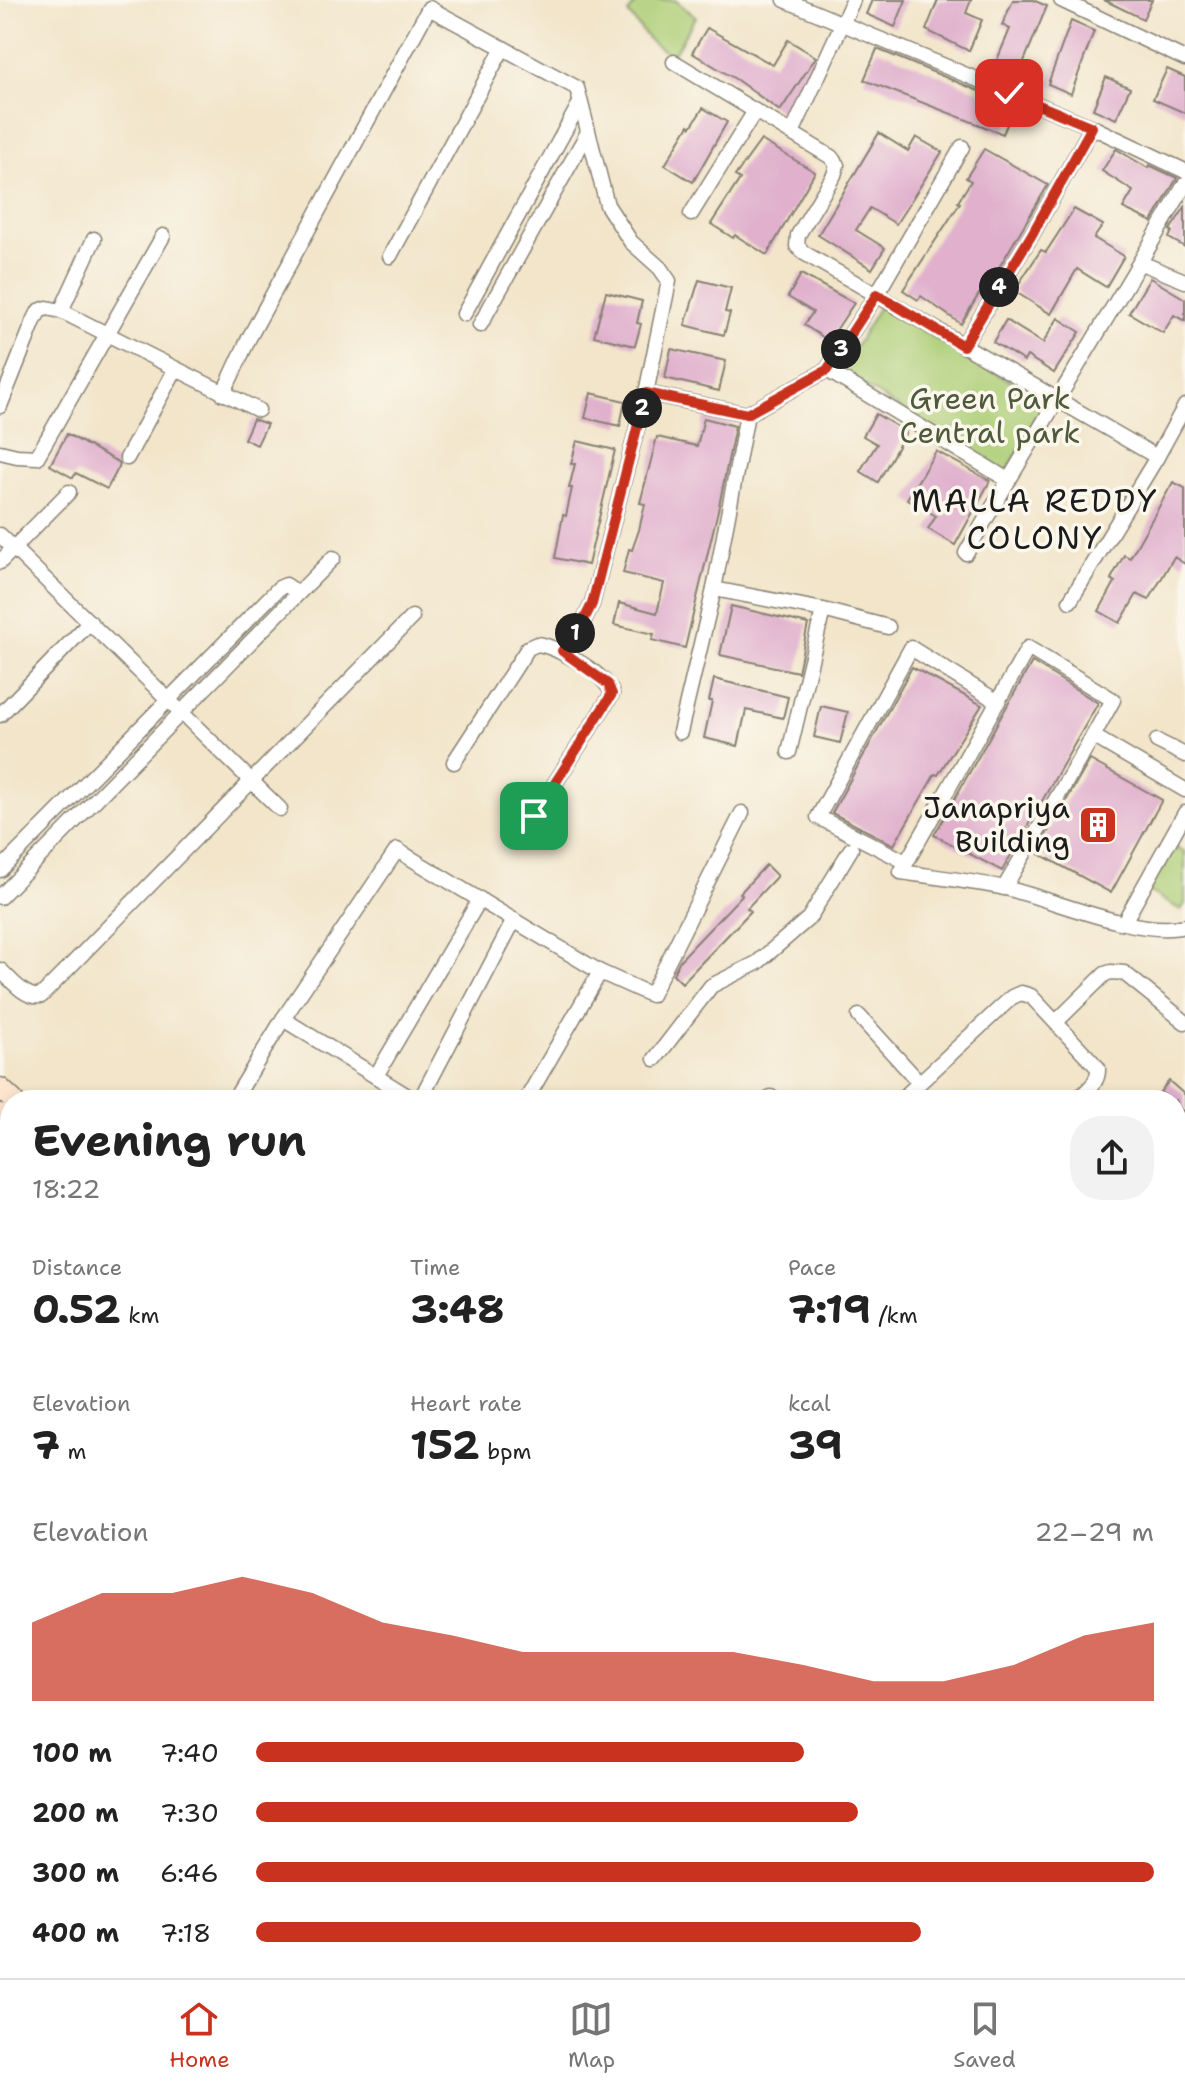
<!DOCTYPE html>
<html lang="en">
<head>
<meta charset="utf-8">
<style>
  body { margin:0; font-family:"Shantell Sans",sans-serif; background:#f2f2f2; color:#222; height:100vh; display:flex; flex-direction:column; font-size:30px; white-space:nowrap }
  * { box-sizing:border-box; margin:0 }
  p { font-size:26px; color:#767676 }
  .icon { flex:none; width:44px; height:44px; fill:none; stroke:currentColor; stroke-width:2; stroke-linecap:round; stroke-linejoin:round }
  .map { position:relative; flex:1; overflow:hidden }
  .panel { position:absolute; left:0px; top:1090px; width:1186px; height:888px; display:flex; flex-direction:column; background:#fff; border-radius:32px 32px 0 0; box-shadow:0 4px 12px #0003 }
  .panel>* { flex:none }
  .pin { position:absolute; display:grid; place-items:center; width:68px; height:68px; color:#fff; margin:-34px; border-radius:16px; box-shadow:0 4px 12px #0006 }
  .km { position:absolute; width:40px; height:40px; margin:-20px; border-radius:50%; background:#222; color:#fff; font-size:22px; line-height:40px; text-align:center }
  .round { display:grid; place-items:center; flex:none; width:84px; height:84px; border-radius:32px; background:#f2f2f2 }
  .overview { display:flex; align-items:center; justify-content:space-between; height:136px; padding:0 32px }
  h1 { font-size:44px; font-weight:700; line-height:60px }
  .figures { display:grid; grid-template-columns:repeat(3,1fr); gap:12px; height:136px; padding:8px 32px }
  .figures div { display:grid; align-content:center }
  .figures b { font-size:40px; font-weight:700 }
  .figures small { font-size:22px; font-weight:400 }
  .figures p { font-size:22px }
  .chart { height:224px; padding:16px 32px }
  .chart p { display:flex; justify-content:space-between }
  .chart svg { width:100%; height:144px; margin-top:8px; fill:#c8321e; opacity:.7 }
  ul { padding:0 32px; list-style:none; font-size:26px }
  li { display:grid; grid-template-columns:128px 96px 1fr; align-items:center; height:60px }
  li i { height:20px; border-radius:10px; background:#c8321e }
  .dock { display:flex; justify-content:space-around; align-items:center; height:112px; border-top:2px solid #e0e0e0; background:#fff; font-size:22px; color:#767676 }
  .dock a { display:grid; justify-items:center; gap:4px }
  .dock .on { color:#c8321e }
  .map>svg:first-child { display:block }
  .green { fill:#accd75; stroke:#647448; stroke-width:2 }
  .building { fill:#e0b0cd }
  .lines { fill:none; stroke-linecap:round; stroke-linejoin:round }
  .street-casing { stroke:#878073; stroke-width:17 }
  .secondary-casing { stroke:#878073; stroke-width:23 }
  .path { stroke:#878073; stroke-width:3; stroke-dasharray:6 6; stroke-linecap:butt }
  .street { stroke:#fff; stroke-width:14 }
  .secondary { stroke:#fbe5cf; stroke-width:20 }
  .route-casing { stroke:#fff; stroke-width:16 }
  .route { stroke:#c8321e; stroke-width:10 }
  .labels { text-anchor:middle; stroke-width:7; stroke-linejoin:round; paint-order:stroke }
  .park-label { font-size:30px; fill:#4e5a3b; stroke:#fbf7ec }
  .poi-label { font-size:30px; fill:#1c1c1c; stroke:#fbf7ec; text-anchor:end }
  .neighbourhood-label { font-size:32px; letter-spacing:2px; fill:#1c1c1c; stroke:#fbf7ec }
</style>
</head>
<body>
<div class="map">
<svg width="1185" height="1978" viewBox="0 0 1185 1978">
  <rect width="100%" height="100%" fill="#fbf7ec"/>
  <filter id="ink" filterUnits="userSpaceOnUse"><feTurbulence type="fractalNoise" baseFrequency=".0125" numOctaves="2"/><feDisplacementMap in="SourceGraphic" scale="16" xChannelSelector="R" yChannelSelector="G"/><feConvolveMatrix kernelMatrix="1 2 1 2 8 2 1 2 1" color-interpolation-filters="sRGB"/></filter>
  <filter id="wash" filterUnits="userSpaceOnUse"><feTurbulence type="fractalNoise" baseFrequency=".006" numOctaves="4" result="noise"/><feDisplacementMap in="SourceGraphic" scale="32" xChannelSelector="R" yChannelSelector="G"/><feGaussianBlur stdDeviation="1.8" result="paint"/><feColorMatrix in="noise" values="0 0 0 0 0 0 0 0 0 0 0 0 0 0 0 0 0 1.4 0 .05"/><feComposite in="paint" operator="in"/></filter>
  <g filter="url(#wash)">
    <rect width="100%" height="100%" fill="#f2e5ca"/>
    <!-- green -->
    <g class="green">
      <polygon points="639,0 675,0 696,17 672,56 650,41 628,13"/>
      <polygon points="879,306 1047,402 1006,473 841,372"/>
      <polygon points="1168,844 1185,852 1185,904 1181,910 1143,888"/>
    </g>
    <g id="blocks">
      <!-- building -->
      <g class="building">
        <polygon points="872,0 906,0 895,27 866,14"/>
        <polygon points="938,0 971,0 966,13 982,20 969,51 926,30"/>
        <polygon points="1013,0 1033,0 1047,6 1020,71 997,60 1010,29 1002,25"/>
        <polygon points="1104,0 1152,0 1143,19"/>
        <polygon points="1071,21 1094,31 1071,94 1048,84"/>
        <polygon points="707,28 773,65 788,40 816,57 780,111 737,80 692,53"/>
        <polygon points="877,49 1015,106 1003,134 864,80"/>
        <polygon points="1167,69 1185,77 1185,113 1153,99"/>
        <polygon points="1106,77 1130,88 1116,119 1093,109"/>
        <polygon points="703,108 727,122 693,182 665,165 689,125 691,127"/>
        <polygon points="879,133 908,151 916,137 942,152 896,224 870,208 856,230 885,248 872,269 818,235"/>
        <polygon points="761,140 815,172 767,255 735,235 733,238 711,224 740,179 735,176"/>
        <polygon points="984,149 1048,185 982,296 979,294 961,324 921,296 918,300 903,290 960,203 958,202 971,181 966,178"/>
        <polygon points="1116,149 1148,168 1149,165 1177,178 1152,222 1123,208 1133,191 1102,171"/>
        <polygon points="1185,207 1185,247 1169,238 1172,231 1170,230"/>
        <polygon points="1074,209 1103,225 1094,238 1124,256 1106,287 1077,269 1051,314 1014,291 1041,250 1046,252"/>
        <polygon points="801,274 854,303 829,341 804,325 813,312 788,297"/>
        <polygon points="1150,278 1185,299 1185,321 1174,315 1163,333 1129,313"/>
        <polygon points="699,280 731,288 725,312 730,313 724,335 685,325"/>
        <polygon points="606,292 642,301 637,323 641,324 635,346 594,336"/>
        <polygon points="1058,318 1080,332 1054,373 1027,356 1024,361 993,342 1006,320 1043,343"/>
        <polygon points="671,349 726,361 719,391 665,378"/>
        <polygon points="591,393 625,401 620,426 585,418"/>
        <polygon points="876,414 906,432 878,482 860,471 877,444 863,436"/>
        <polygon points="704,418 735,426 719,506 685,648 652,640 654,634 614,625 619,603 657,613 664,583 623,573 629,549 632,550 639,530 645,504 640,503 657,437 697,446"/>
        <polygon points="253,419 267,424 257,445 244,439"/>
        <polygon points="67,434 118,462 120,465 107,489 76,473 73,478 50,465"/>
        <polygon points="577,441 615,450 588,565 555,558 563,515 566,516 572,488 569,488 575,464 571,464"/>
        <polygon points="936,451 990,481 955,545 928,529 936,516 907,499"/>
        <polygon points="1173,482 1185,488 1185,564 1174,557 1149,600 1137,594 1120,623 1099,611 1115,582 1111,579 1124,555 1130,558"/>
        <polygon points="731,606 808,624 798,672 720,655"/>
        <polygon points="1032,662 1098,703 1002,871 934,835"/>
        <polygon points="912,667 982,705 938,775 935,774 894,845 832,813"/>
        <polygon points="714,679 788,697 783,718 746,710 738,746 704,738 712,701 709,701"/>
        <polygon points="821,706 848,712 840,743 814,737"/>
        <polygon points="1090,760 1162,800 1111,893 1036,852"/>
        <polygon points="766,865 777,876 747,908 751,911 682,983 673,974 680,960 742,895 740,893"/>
        <polygon points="1169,1081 1185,1095 1185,1113 1176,1105 1176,1100 1170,1100 1160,1092"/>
      </g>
    </g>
  </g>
  <g filter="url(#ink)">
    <use href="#blocks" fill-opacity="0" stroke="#878073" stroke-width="2"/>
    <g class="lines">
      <defs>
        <g id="street">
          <polyline points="785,0 1092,127 1185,171"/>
          <polyline points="1061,0 1185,59"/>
          <polyline points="674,62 831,157 837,165 834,175 798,235 797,246 804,253 1157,457"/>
          <polyline points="792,133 853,0"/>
          <polyline points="691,214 755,111"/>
          <polyline points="390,256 503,48"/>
          <polyline points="1141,263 1185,281"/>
          <polyline points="61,311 94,239"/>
          <polyline points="464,314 580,103"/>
          <polyline points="480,325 587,134"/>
          <polyline points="963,346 1031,236 1092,127"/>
          <polyline points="827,370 1008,480"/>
          <polyline points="646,393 747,414 827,370 877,294 962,147"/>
          <polyline points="223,394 249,338 429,8 577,88 607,205 631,242 660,268 669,281 646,393 592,604 582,624 562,651"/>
          <polyline points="0,406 34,321 39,311 47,308 61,311 258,410"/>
          <polyline points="0,452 17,456 37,457 163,236"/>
          <polyline points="127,458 175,370"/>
          <polyline points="0,535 280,809"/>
          <path d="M966,553C1037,429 1115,309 1185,184"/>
          <polyline points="0,562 69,492"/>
          <polyline points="714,589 823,610 888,627"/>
          <polyline points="1070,601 1157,457 1185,406"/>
          <polyline points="0,715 90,622"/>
          <polyline points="680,732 714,589 747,414"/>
          <path d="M1093,736L1113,700L1028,648L901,872C935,877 971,881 1005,888C1053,899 1139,938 1185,926"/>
          <polyline points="1157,741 1185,755"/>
          <polyline points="789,752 823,610"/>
          <path d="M454,762L528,648L537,644C555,645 609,676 612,694L534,816"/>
          <polyline points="906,862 818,817 911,648 998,702"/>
          <polyline points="0,870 279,588 286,585 298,593"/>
          <polyline points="1004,888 1093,736 1185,790"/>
          <polyline points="0,897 333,558"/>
          <polyline points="1124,922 1185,813"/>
          <path d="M0,970C12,980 25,999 41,996L412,617"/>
          <polyline points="859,1016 919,1082"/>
          <polyline points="283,1019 414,1100"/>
          <polyline points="1056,1022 1105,974 1111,972 1124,973 1185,1022"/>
          <polyline points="655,1059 711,986 757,963 809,918 851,849"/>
          <polyline points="376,1076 480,899"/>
          <polyline points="771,1097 774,1100"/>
          <polyline points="234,1100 283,1019 397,850 600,972 651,995 742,813"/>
          <polyline points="420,1100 514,920"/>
          <polyline points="526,1100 600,972"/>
          <path d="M901,1100L1012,997L1021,993L1031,996L1098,1068C1099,1083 1087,1090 1077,1100"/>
          <polyline points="1176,1196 1185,1206"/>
          <polyline points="1176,1260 1185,1252"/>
          <path d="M0,1278C12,1291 7,1301 0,1316"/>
          <polyline points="0,1528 10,1508"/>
          <polyline points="0,1715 10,1695"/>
          <polyline points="0,1737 10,1742"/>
          <polyline points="0,1903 10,1883"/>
          <polyline points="158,1978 162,1968"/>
          <polyline points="736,1978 741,1968"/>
          <polyline points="846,1978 852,1968"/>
          <polyline points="951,1978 957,1968"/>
        </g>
        <g id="secondary">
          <polyline points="0,1088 13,1100"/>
          <polyline points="0,1114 10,1125"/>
          <polyline points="1176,1583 1185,1573"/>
          <polyline points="1084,1968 1098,1978"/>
        </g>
      </defs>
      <!-- street casing -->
      <use href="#street" class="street-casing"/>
      <!-- secondary casing -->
      <use href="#secondary" class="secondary-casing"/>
      <!-- path -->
      <g class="path">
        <polyline points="1176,1700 1185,1694"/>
        <polyline points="1167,1968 1180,1978"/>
      </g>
      <!-- street -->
      <use href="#street" class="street"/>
      <!-- secondary -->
      <use href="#secondary" class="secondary"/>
    </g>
  </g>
  <g class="lines" filter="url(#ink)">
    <defs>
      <polyline id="route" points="534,816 612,694 608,684 562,651 582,624 592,604 646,393 747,414 827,370 877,294 963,346 1031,236 1092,127 1009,93"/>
    </defs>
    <!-- route casing -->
    <use href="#route" class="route-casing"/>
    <!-- route -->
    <use href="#route" class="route"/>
  </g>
  <!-- icons -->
  <defs>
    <symbol id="building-square" viewBox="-11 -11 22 22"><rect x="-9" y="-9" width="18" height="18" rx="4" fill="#c8321e" stroke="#fbf7ec"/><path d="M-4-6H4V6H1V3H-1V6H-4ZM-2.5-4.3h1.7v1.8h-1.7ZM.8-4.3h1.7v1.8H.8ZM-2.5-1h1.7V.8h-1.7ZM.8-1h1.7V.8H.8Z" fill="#fff"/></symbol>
  </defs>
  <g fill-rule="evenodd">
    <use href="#building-square" x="1076" y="803" width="44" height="44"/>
  </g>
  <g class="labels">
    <!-- park labels -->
    <g class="park-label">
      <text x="990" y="409">Green Park<tspan x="990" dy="34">Central park</tspan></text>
    </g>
    <!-- poi labels -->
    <g class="poi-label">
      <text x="1070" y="818">Janapriya<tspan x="1070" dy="34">Building</tspan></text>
    </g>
    <!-- neighbourhood labels -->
    <g class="neighbourhood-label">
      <text x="1035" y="512">MALLA REDDY<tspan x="1035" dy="37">COLONY</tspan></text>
    </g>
  </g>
</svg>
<div class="pin" style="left:534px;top:816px;background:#1e9e55"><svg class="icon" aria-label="arrive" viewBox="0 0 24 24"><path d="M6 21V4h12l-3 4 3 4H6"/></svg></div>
<div class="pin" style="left:1009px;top:93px;background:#d93025"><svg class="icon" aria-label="check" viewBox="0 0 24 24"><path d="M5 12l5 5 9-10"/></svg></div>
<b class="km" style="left:575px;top:633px">1</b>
<b class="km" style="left:642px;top:408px">2</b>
<b class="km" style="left:841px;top:349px">3</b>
<b class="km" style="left:999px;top:287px">4</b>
<section class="panel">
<div class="overview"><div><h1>Evening run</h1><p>18:22</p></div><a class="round"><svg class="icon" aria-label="share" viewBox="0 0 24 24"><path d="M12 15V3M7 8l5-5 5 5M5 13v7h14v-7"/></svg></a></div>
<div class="figures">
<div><p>Distance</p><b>0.52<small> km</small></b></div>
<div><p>Time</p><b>3:48</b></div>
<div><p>Pace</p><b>7:19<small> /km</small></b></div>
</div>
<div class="figures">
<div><p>Elevation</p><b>7<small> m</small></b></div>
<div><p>Heart rate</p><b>152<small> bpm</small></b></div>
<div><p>kcal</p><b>39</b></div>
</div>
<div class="chart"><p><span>Elevation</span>22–29 m</p>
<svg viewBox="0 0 160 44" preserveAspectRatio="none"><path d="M0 44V20L10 11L20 11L30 6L40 11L50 20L60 24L70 29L80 29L90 29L100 29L110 33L120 38L130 38L140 33L150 24L160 20V44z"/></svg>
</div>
<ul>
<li><b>100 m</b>7:40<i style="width:61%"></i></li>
<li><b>200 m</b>7:30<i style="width:67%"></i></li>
<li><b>300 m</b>6:46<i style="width:100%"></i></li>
<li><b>400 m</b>7:18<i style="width:74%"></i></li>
</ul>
</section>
</div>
<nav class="dock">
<a class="on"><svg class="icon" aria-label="home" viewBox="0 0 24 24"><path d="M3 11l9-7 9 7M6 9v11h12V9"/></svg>Home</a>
<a><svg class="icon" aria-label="map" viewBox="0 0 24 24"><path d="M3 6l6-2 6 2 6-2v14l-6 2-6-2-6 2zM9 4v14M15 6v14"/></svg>Map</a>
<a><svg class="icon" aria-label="saved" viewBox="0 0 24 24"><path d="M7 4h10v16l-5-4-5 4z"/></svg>Saved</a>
</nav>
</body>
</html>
